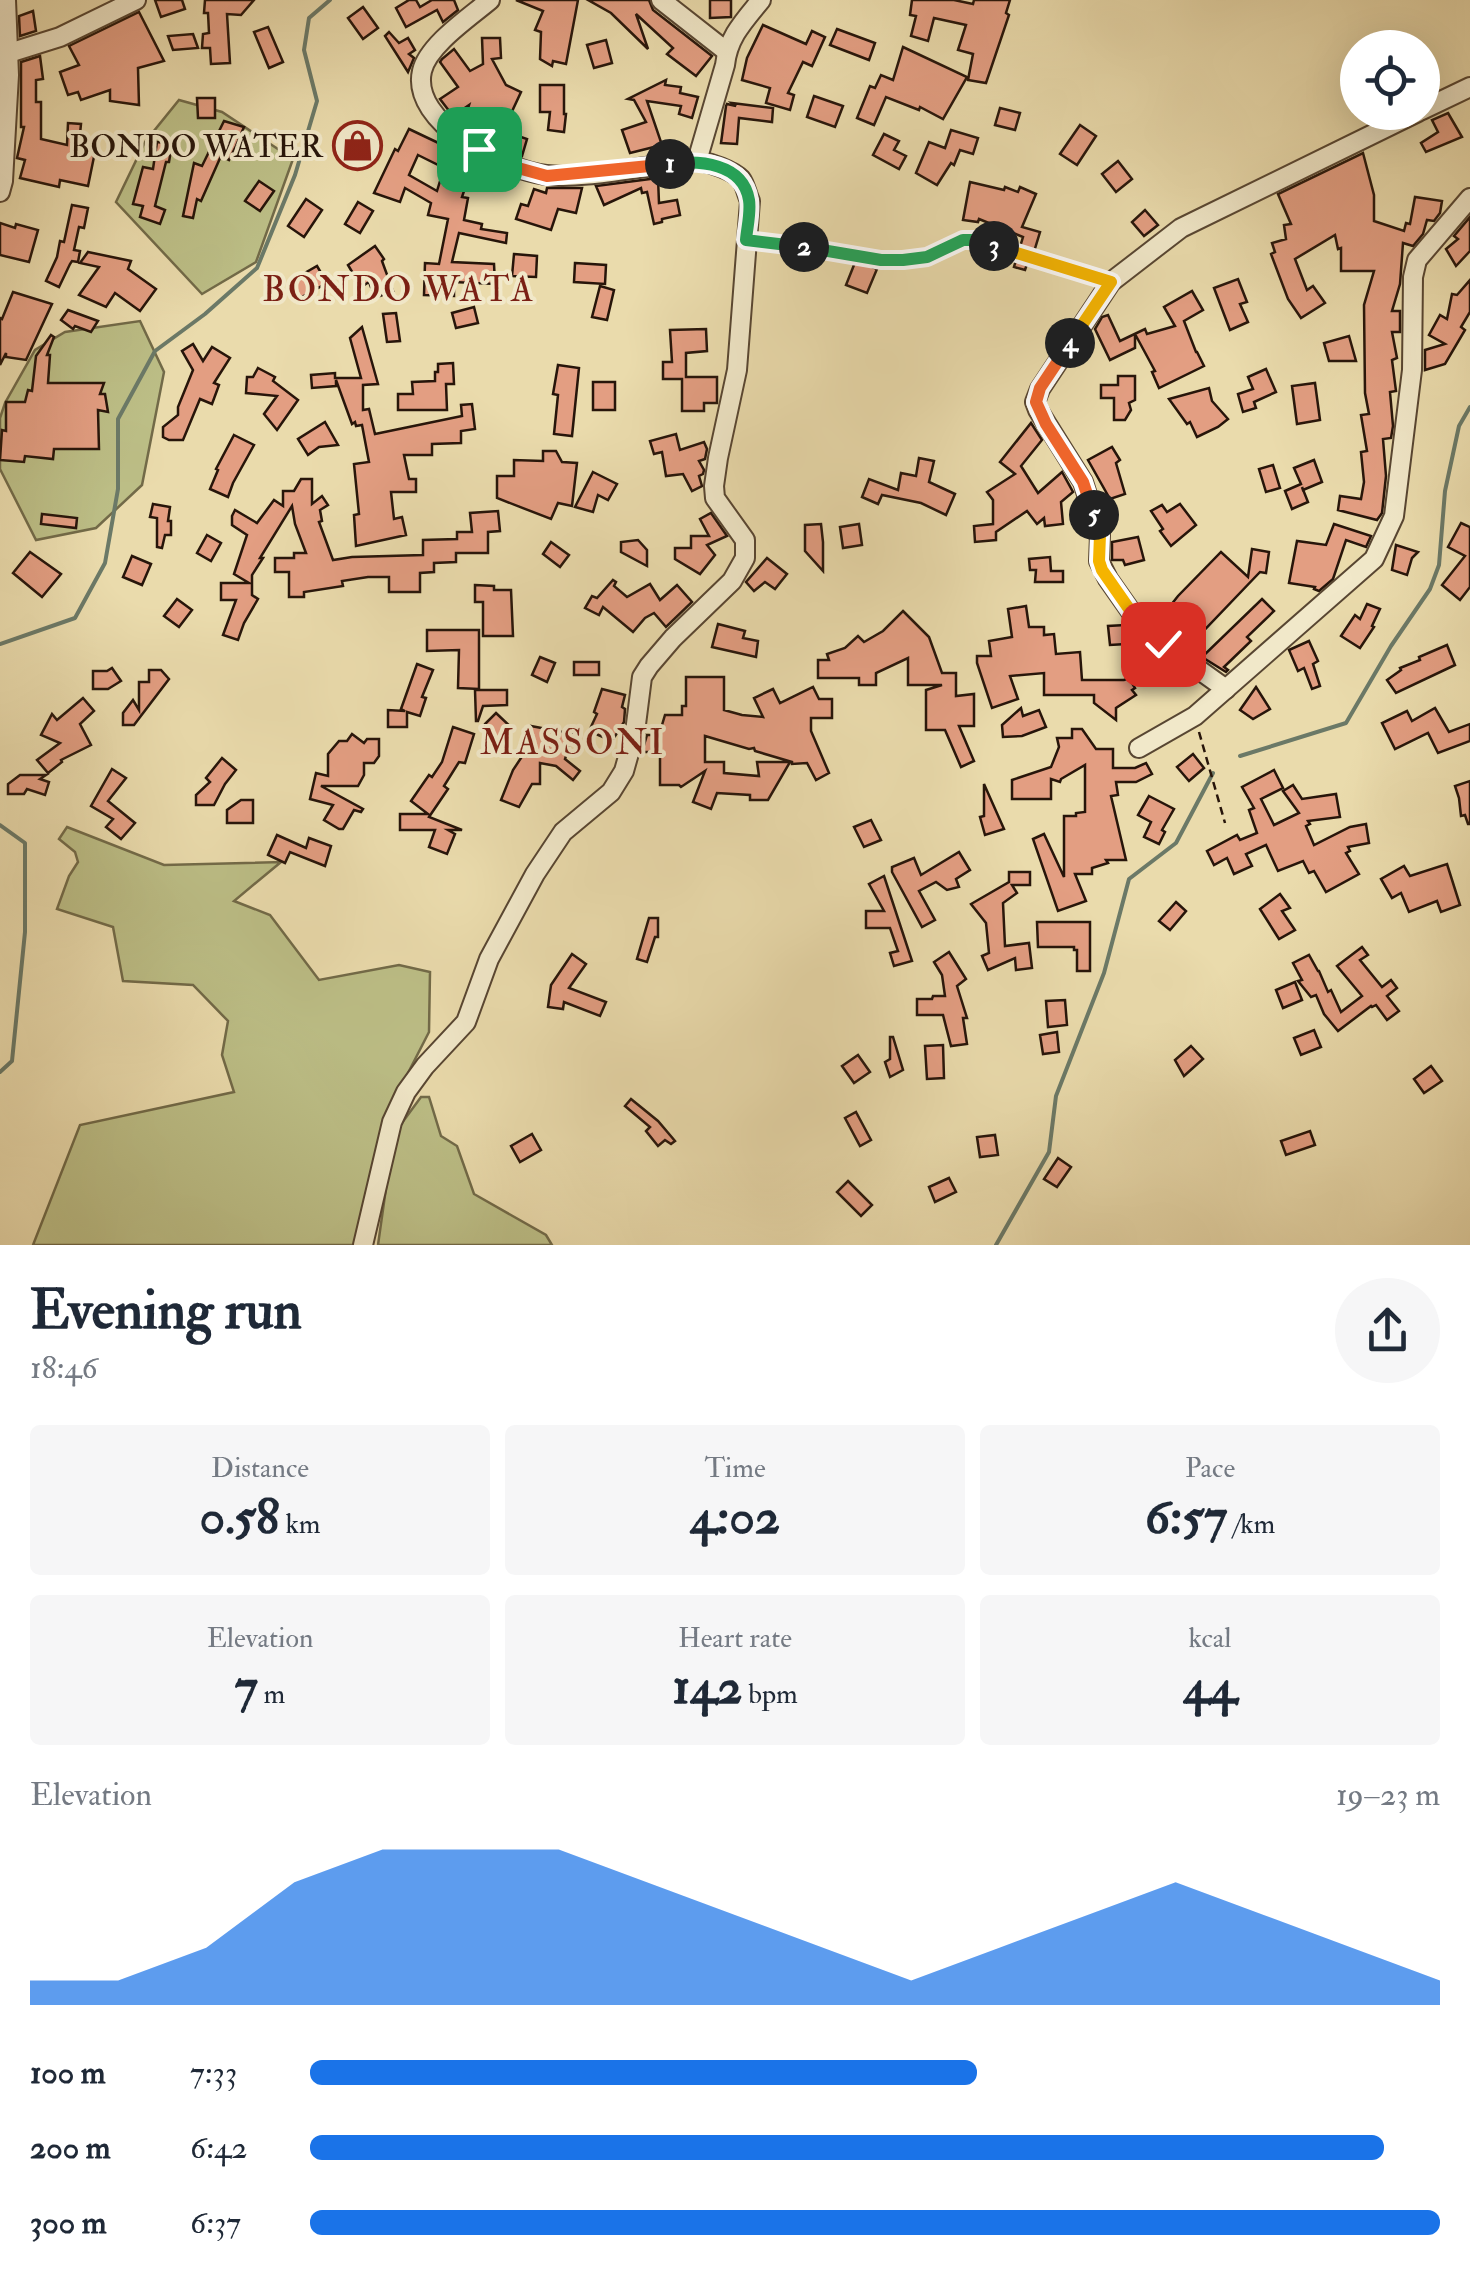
<!DOCTYPE html>
<html lang="en">
<head>
<meta charset="utf-8">
<style>
  body { margin:0; font-family:"IM FELL Double Pica",serif; background:#f6f6f7; color:#1f2937; height:100vh; display:flex; flex-direction:column; font-size:38px; white-space:nowrap }
  * { box-sizing:border-box; margin:0 }
  p { font-size:32px; color:#747a83 }
  .icon { flex:none; width:55px; height:55px; fill:none; stroke:currentColor; stroke-width:2; stroke-linecap:round; stroke-linejoin:round }
  .map { position:relative; height:1245px; overflow:hidden }
  .sheet { display:flex; flex-direction:column; background:#fff; flex:1 }
  .sheet>* { flex:none }
  .tools { position:absolute; left:1340px; top:30px; display:grid; gap:20px }
  .tools a { display:grid; place-items:center; width:100px; height:100px; border-radius:50%; background:#fff; box-shadow:0 10px 40px #0002; font-size:50px }
  .pin { position:absolute; display:grid; place-items:center; width:85px; height:85px; color:#fff; margin:-42px; border-radius:20px; box-shadow:0 5px 15px #0006 }
  .km { position:absolute; width:50px; height:50px; margin:-25px; border-radius:50%; background:#222; color:#fff; font-size:28px; line-height:50px; text-align:center }
  .round { display:grid; place-items:center; flex:none; width:105px; height:105px; border-radius:52px; background:#f6f6f7 }
  .overview { display:flex; align-items:center; justify-content:space-between; height:170px; padding:0 30px }
  h1 { font-size:55px; font-weight:700; line-height:75px }
  .figures { display:grid; grid-template-columns:repeat(3,1fr); gap:15px; height:170px; padding:10px 30px }
  .figures div { display:grid; align-content:center; border-radius:10px; background:#f6f6f7; text-align:center }
  .figures b { font-size:50px; font-weight:700 }
  .figures small { font-size:28px; font-weight:400 }
  .figures p { font-size:28px }
  .chart { height:280px; padding:20px 30px }
  .chart p { display:flex; justify-content:space-between }
  .chart svg { width:100%; height:180px; margin-top:10px; fill:#1a73e8; opacity:.7 }
  ul { padding:0 30px; list-style:none; font-size:32px }
  li { display:grid; grid-template-columns:160px 120px 1fr; align-items:center; height:75px }
  li i { height:25px; border-radius:12px; background:#1a73e8 }
  .map>svg:first-child { display:block }
  .green { fill:#bcbe86; stroke:#726a48; stroke-width:2.5 }
  .lines { fill:none; stroke-linecap:round; stroke-linejoin:round }
  .stream { stroke:#6b7967; stroke-width:4 }
  .building { fill:#e39e82; stroke:#27150a; stroke-width:2.5; fill-rule:evenodd }
  .minor-casing { stroke:#584632; stroke-width:22 }
  .path { stroke:#27150a; stroke-width:2.5; stroke-dasharray:8 5; stroke-linecap:butt }
  .minor { stroke:#f1e8c9; stroke-width:18 }
  .split-1-casing { stroke:#fff; stroke-width:20 }
  .split-2-casing { stroke:#fff; stroke-width:20 }
  .split-3-casing { stroke:#fff; stroke-width:20 }
  .split-4-casing { stroke:#fff; stroke-width:20 }
  .split-5-casing { stroke:#fff; stroke-width:20 }
  .split-6-casing { stroke:#fff; stroke-width:20 }
  .split-1 { stroke:#f0652b; stroke-width:12 }
  .split-2 { stroke:#22a559; stroke-width:12 }
  .split-3 { stroke:#22a559; stroke-width:12 }
  .split-4 { stroke:#f5b400; stroke-width:12 }
  .split-5 { stroke:#f0652b; stroke-width:12 }
  .split-6 { stroke:#f5b400; stroke-width:12 }
  .labels { text-anchor:middle; stroke-width:8; stroke-linejoin:round; paint-order:stroke }
  .poi-label { font-size:32px; fill:#27150a; stroke:#f1e8c9; text-anchor:end }
  .neighbourhood-label { font-size:35px; letter-spacing:2.5px; fill:#7a1f14; stroke:#f1e8c9 }
</style>
</head>
<body>
<div class="map">
<svg width="1470" height="1245" viewBox="0 0 1470 1245">
  <rect width="100%" height="100%" fill="#eadbac"/>
  <filter id="stains"><feTurbulence type="fractalNoise" baseFrequency=".002" numOctaves="4"/><feColorMatrix values="0 0 0 0 .2 0 0 0 0 .09 0 0 0 0 .02 0 0 0 .5 -.17"/></filter>
  <radialGradient id="worn" r=".72"><stop offset=".6" stop-color="#630" stop-opacity="0"/><stop offset="1" stop-color="#630" stop-opacity=".3"/></radialGradient>
  <!-- green -->
  <g class="green">
    <polygon points="179,100 222,112 293,159 256,262 202,294 116,202 145,142"/>
    <polygon points="140,321 164,372 142,485 96,528 36,540 0,469 0,418 5,403 35,350 65,332"/>
    <polygon points="67,827 164,865 281,862 234,901 270,915 319,980 399,965 430,972 429,1032 385,1118 365,1245 33,1245 80,1125 234,1092 222,1055 228,1021 193,985 123,981 113,927 57,909 69,876 78,862 75,852 59,839"/>
    <polygon points="421,1097 429,1097 441,1136 457,1146 474,1194 546,1235 552,1245 378,1245 388,1174 396,1131"/>
  </g>
  <g class="lines">
    <!-- stream -->
    <g class="stream">
      <polyline points="0,644 75,618 105,563 118,489 118,419 155,351 205,314 257,268 295,175 317,101 304,50 309,18 330,0"/>
      <polyline points="1240,756 1346,723 1391,646 1430,589 1439,565 1445,491 1459,426 1470,407"/>
      <polyline points="0,825 25,843 25,932 12,1061 0,1072"/>
      <polyline points="996,1245 1049,1152 1056,1096 1104,973 1129,879 1176,843 1213,773"/>
    </g>
  </g>
  <!-- building -->
  <g class="building">
    <polygon points="155,0 182,0 185,9 161,17"/>
    <polygon points="205,0 254,0 241,15 227,14 230,63 211,64 210,48 202,48 203,34 209,33 208,13 204,13"/>
    <polygon points="409,0 416,0 420,7 432,0 454,0 458,10 443,22 437,10 406,27 396,8"/>
    <polygon points="516,0 578,0 566,64 553,61 552,66 540,59 541,32 535,30 543,11"/>
    <polygon points="588,0 649,0 653,10 712,56 696,76 667,54 673,48 636,14 648,49 611,13"/>
    <polygon points="710,0 731,0 731,17 710,18"/>
    <polygon points="912,0 954,0 973,4 974,0 1010,0 1006,13 1009,15 986,83 968,80 973,54 958,50 966,25 934,18 928,41 911,36 916,16 910,15"/>
    <polygon points="363,7 378,28 363,39 348,18"/>
    <polygon points="33,11 36,31 20,36 19,16"/>
    <polygon points="139,12 164,61 138,68 139,105 110,101 110,90 81,100 78,92 68,95 60,72 79,65 69,46"/>
    <polygon points="763,25 806,44 812,31 825,37 812,66 803,62 788,93 794,95 790,110 766,103 770,88 742,80 747,58"/>
    <polygon points="268,27 283,62 269,68 254,32"/>
    <polygon points="837,29 875,43 869,60 830,45"/>
    <polygon points="389,32 399,43 408,38 415,50 409,54 414,58 408,72 385,36"/>
    <polygon points="193,34 198,48 173,50 168,36"/>
    <polygon points="482,38 500,38 501,58 492,59 506,85 521,92 508,120 519,124 515,135 527,139 522,156 497,145 498,140 477,134 463,124 469,105 453,116 440,99 458,87 440,62 442,59 454,49 470,71 483,64"/>
    <polygon points="606,40 612,63 594,68 587,45"/>
    <polygon points="903,47 967,77 943,119 920,107 919,110 886,97 874,125 857,118 870,86 875,88 881,75 893,80"/>
    <polygon points="40,56 43,79 36,80 36,102 41,102 41,139 67,145 68,123 81,124 79,144 96,147 88,186 60,180 59,187 20,178 25,160 17,158 24,127 21,127 21,62"/>
    <polygon points="666,80 665,85 681,87 680,93 698,97 692,118 679,114 681,106 647,101 662,145 630,153 622,130 646,122 634,100 628,99"/>
    <polygon points="540,85 564,85 564,114 566,114 564,132 548,130 550,112 540,112"/>
    <polygon points="814,96 843,106 835,127 807,117"/>
    <polygon points="197,98 215,98 215,118 198,118"/>
    <polygon points="732,103 773,108 772,122 739,118 737,144 721,143 726,106 727,104 736,106"/>
    <polygon points="1000,108 1020,113 1015,130 995,125"/>
    <polygon points="1448,113 1462,137 1426,152 1421,143 1438,132 1432,120"/>
    <polygon points="224,121 244,127 236,146 229,160 221,156 201,201 197,199 193,218 183,216 194,163 202,166"/>
    <polygon points="1080,125 1096,136 1077,165 1060,154"/>
    <polygon points="354,126 372,131 362,166 345,162"/>
    <path d="M409,129L449,148L450,146L474,161L462,197L468,198L464,220L482,224L481,229L507,233L506,243L459,233L452,262L494,264L495,284L454,282V296L424,295L425,263L439,264L448,219L428,215L431,203L405,188L400,202L374,193L395,149L398,151ZM418,155L444,168L437,191L409,175Z"/>
    <polygon points="951,130 978,138 973,154 960,150 954,165 951,163 937,185 916,173 929,142 945,148"/>
    <polygon points="884,134 899,141 894,150 906,156 899,169 873,155"/>
    <polygon points="157,142 172,144 169,162 166,162 155,206 165,210 160,224 140,217 143,206 133,204 143,167 153,169"/>
    <polygon points="1363,153 1374,195 1374,221 1404,231 1406,223 1410,224 1415,197 1442,201 1440,213 1434,221 1427,220 1423,234 1413,246 1403,243 1400,284 1392,311 1400,311 1400,332 1392,332 1397,358 1392,360 1396,391 1390,392 1393,426 1391,438 1383,439 1386,476 1382,513 1377,520 1338,510 1340,496 1361,499 1364,482 1361,452 1367,451 1361,415 1369,414 1365,393 1364,305 1374,271 1341,271 1341,248 1338,249 1335,235 1295,259 1307,290 1313,286 1325,303 1301,318 1288,299 1271,254 1275,252 1272,243 1286,239 1284,225 1291,224 1278,194"/>
    <polygon points="1118,161 1132,179 1116,192 1102,174"/>
    <polygon points="658,178 659,203 677,200 680,215 662,219 662,222 654,224 647,192 642,193 641,188 604,205 596,186"/>
    <polygon points="259,181 274,191 260,211 245,201"/>
    <polygon points="970,182 1004,190 1005,187 1018,192 1020,187 1036,194 1022,227 1040,232 1033,255 1030,255 1025,270 1014,267 1023,237 979,219 978,222 963,220"/>
    <polygon points="547,188 582,188 576,213 558,209 551,230 516,219 521,204 528,206 534,189 546,193"/>
    <polygon points="306,199 322,210 304,237 288,226"/>
    <polygon points="358,202 373,211 360,233 345,224"/>
    <polygon points="72,205 88,208 84,228 79,227 74,250 80,251 78,262 72,261 70,264 59,287 46,281 57,257 60,241 64,242"/>
    <polygon points="1145,210 1158,225 1144,236 1132,222"/>
    <polygon points="1470,217 1470,251 1456,266 1446,249 1458,239 1454,236"/>
    <polygon points="0,223 15,228 16,224 38,230 29,262 0,255"/>
    <polygon points="375,246 384,259 382,261 393,291 375,298 369,282 361,287 348,265"/>
    <polygon points="88,252 131,261 128,269 156,289 140,311 115,293 106,307 79,295 99,267 80,263"/>
    <polygon points="514,254 537,256 536,277 512,276"/>
    <polygon points="856,260 877,269 867,293 846,285"/>
    <polygon points="575,263 606,265 605,284 574,282"/>
    <polygon points="317,266 327,283 300,298 291,281"/>
    <polygon points="1238,279 1247,302 1240,304 1248,322 1230,330 1214,288"/>
    <polygon points="1470,280 1470,312 1461,327 1465,330 1445,364 1425,370 1425,350 1445,344 1429,335 1440,315 1447,319 1452,294 1457,295"/>
    <polygon points="600,286 614,290 607,320 592,317"/>
    <polygon points="1192,291 1203,310 1184,321 1196,352 1197,352 1204,366 1159,388 1152,372 1155,371 1135,334 1135,348 1110,360 1095,329 1102,317 1108,315 1120,341 1145,329 1147,334 1175,326 1164,307"/>
    <polygon points="13,292 52,304 26,360 6,357 6,353 0,365 0,318 2,319"/>
    <polygon points="474,307 478,323 456,328 452,313"/>
    <polygon points="68,310 98,321 91,332 75,326 73,329 61,320"/>
    <polygon points="396,313 400,341 387,342 383,314"/>
    <polygon points="362,327 378,384 363,385 363,410 369,409 375,434 462,416 461,405 472,404 475,429 461,431 461,443 432,444 432,455 404,455 409,479 416,479 416,492 391,492 394,519 402,517 406,535 356,546 354,515 359,514 354,464 369,462 362,425 356,426 355,422 352,424 336,380 336,386 312,388 311,375 335,373 335,378 361,378 350,338"/>
    <polygon points="706,329 707,351 686,353 686,377 717,377 717,403 704,403 704,411 682,411 682,379 663,379 663,362 672,362 670,330"/>
    <polygon points="51,335 54,337 47,355 50,355 48,383 104,383 100,394 105,394 108,412 98,410 99,449 54,449 53,459 25,456 24,462 0,460 2,430 6,431 6,402 25,402 28,390 32,391 36,356"/>
    <polygon points="1349,336 1356,361 1329,361 1324,343"/>
    <polygon points="193,344 203,361 212,347 230,358 214,383 219,385 212,404 200,399 183,440 169,440 163,437 163,427 178,415 178,407 193,370 182,351"/>
    <polygon points="453,363 454,384 446,384 447,410 398,410 398,394 413,394 412,382 435,381 435,372 438,372 438,364"/>
    <polygon points="558,365 579,368 572,436 554,434 558,395 553,394"/>
    <polygon points="258,368 275,377 273,381 298,400 277,430 264,414 277,396 246,393 247,377 253,377"/>
    <polygon points="1266,369 1276,392 1254,402 1256,408 1243,412 1238,394 1253,389 1248,377"/>
    <polygon points="1118,376 1135,376 1135,400 1129,403 1131,410 1125,420 1114,420 1114,398 1101,398 1101,385 1118,385"/>
    <rect x="593" y="382" width="22" height="28"/>
    <polygon points="1315,383 1320,420 1297,424 1292,386"/>
    <polygon points="1209,388 1212,401 1228,419 1218,427 1197,437 1190,422 1187,424 1169,399"/>
    <polygon points="325,422 338,445 319,447 308,455 298,439"/>
    <polygon points="1031,423 1042,440 1021,466 1038,493 1062,472 1073,492 1061,502 1063,524 1045,526 1044,518 1037,524 1027,511 996,532 996,540 975,542 974,526 993,524 993,500 987,492 1015,474 1000,462"/>
    <polygon points="676,434 680,450 704,442 707,449 705,459 699,461 704,470 703,474 699,476 702,486 692,491 683,474 666,476 662,452 654,454 650,441"/>
    <polygon points="234,435 254,445 233,483 228,497 210,489 218,470 216,469"/>
    <polygon points="1112,447 1120,460 1116,463 1125,494 1110,499 1088,460"/>
    <polygon points="543,451 556,451 562,462 577,463 572,506 558,503 551,519 497,498 497,476 514,476 514,460 543,461"/>
    <polygon points="919,458 934,461 929,482 955,494 946,515 921,503 882,495 878,504 862,497 869,479 898,490 901,473 916,476"/>
    <polygon points="1314,460 1322,482 1303,490 1302,487 1308,502 1292,509 1285,491 1301,484 1294,468"/>
    <polygon points="1273,465 1280,488 1266,492 1259,469"/>
    <polygon points="593,472 617,484 608,500 598,495 593,512 575,507"/>
    <polygon points="301,479 312,479 312,504 322,496 328,505 320,510 322,521 319,522 333,560 352,557 423,555 423,540 457,539 457,532 472,532 470,513 498,511 500,531 488,532 488,553 456,553 456,562 434,563 434,572 420,573 420,592 389,592 389,577 368,577 342,581 343,586 304,592 304,597 289,597 289,572 275,572 275,558 294,558 294,553 306,553 295,524 292,506 260,558 263,558 252,575 252,595 258,599 244,623 238,640 223,635 236,600 221,600 221,583 249,583 234,574 247,535 232,525 232,516 235,510 257,523 274,500 283,506 283,491 294,491"/>
    <polygon points="153,504 170,507 168,521 171,521 171,535 165,535 162,548 157,547 157,518 150,517"/>
    <polygon points="1180,504 1196,525 1171,546 1160,531 1163,529 1151,511 1162,505 1167,512"/>
    <polygon points="711,513 727,536 707,545 715,555 700,574 675,559 675,548 691,548 691,536 709,536 700,519"/>
    <polygon points="42,514 77,518 76,528 41,524"/>
    <polygon points="1461,523 1470,527 1470,587 1460,600 1442,585 1465,556 1448,547"/>
    <polygon points="821,524 823,542 823,571 805,551 805,525"/>
    <polygon points="859,524 862,545 843,548 840,527"/>
    <polygon points="1334,524 1371,536 1366,547 1346,540 1333,579 1319,591 1314,589 1315,587 1289,583 1297,541 1326,545"/>
    <polygon points="207,535 221,543 211,561 197,553"/>
    <polygon points="1138,537 1144,560 1125,565 1123,560 1112,560 1112,542"/>
    <polygon points="638,540 647,550 647,566 621,552 621,542"/>
    <polygon points="551,542 569,555 560,567 543,554"/>
    <polygon points="1396,545 1418,552 1412,558 1407,575 1392,570"/>
    <polygon points="1252,549 1269,552 1266,573 1260,572 1190,645 1176,635 1179,630 1163,615 1178,596 1221,552 1248,577"/>
    <polygon points="30,552 61,574 42,597 13,573"/>
    <polygon points="132,556 151,564 142,585 123,577"/>
    <polygon points="1050,557 1051,571 1063,571 1063,582 1035,582 1036,570 1030,570 1029,559"/>
    <polygon points="767,558 787,574 775,589 765,582 754,591 746,582"/>
    <polygon points="613,580 616,582 614,586 627,597 650,584 660,600 677,585 692,602 666,627 654,613 645,618 633,632 603,607 599,615 585,608 592,596 597,598"/>
    <polygon points="475,585 494,586 494,590 511,590 513,636 483,636 483,602 475,602"/>
    <polygon points="177,599 192,610 179,627 164,616"/>
    <polygon points="1262,599 1274,611 1247,637 1251,641 1224,667 1228,670 1226,672 1202,657"/>
    <polygon points="1367,604 1380,609 1372,626 1374,627 1360,648 1341,636 1355,615 1360,619"/>
    <polygon points="1026,606 1029,627 1044,627 1044,635 1054,634 1056,654 1080,652 1082,680 1124,680 1129,678 1135,688 1132,690 1136,695 1116,708 1116,720 1094,703 1094,695 1044,695 1044,673 1010,676 1018,699 992,708 977,663 977,656 991,656 989,641 1012,637 1008,609"/>
    <polygon points="903,611 929,637 942,673 956,673 956,696 974,694 974,726 959,726 974,761 961,767 945,730 926,730 926,690 942,685 908,685 908,658 876,673 876,685 859,685 859,678 818,678 818,660 829,660 827,654 845,648 858,636 864,642 883,631"/>
    <polygon points="718,624 745,631 743,638 758,641 756,657 712,647"/>
    <polygon points="1125,625 1126,644 1110,645 1108,626"/>
    <polygon points="427,630 479,630 479,689 458,688 459,650 427,651"/>
    <polygon points="1309,641 1318,661 1313,664 1320,686 1312,689 1304,668 1298,671 1289,650"/>
    <polygon points="1447,645 1455,665 1396,693 1387,680 1401,670 1400,668 1420,660 1419,657"/>
    <polygon points="540,657 555,663 547,682 532,675"/>
    <rect x="574" y="662" width="25" height="13"/>
    <polygon points="417,664 433,670 422,697 426,698 420,716 407,712 407,727 388,727 388,710 405,711 401,709"/>
    <polygon points="112,668 121,681 108,689 93,689 93,671 107,671"/>
    <polygon points="149,670 161,670 169,679 134,725 123,725 123,713 133,700 139,710 139,682 149,682"/>
    <polygon points="686,677 724,677 724,710 742,715 763,717 754,698 773,689 780,703 813,687 819,699 832,699 832,718 811,718 811,731 829,773 816,780 807,763 792,764 792,762 755,751 754,748 749,749 705,736 705,762 724,762 724,773 759,776 757,762 790,762 768,800 750,800 750,795 717,793 711,809 693,802 705,771 681,787 679,785 660,785 660,752 642,752 647,735 659,735 665,715 682,715 682,706 686,706"/>
    <polygon points="1256,687 1270,709 1253,719 1240,710"/>
    <polygon points="602,689 625,695 622,707 625,709 624,722 612,741 589,731 597,714 594,712"/>
    <polygon points="475,690 507,690 507,705 483,706 478,721 476,721"/>
    <polygon points="83,698 94,711 80,724 91,745 61,760 62,762 48,773 37,760 60,743 41,735 52,714 57,720"/>
    <polygon points="1021,708 1023,716 1039,710 1046,727 1022,736 1003,737 1002,725"/>
    <polygon points="1435,708 1449,732 1470,724 1470,741 1438,753 1428,733 1395,749 1382,723 1407,711 1412,721"/>
    <polygon points="496,713 513,729 499,744 486,730 485,724"/>
    <polygon points="531,726 573,734 565,759 580,771 573,780 556,766 540,763 540,784 532,784 519,807 501,800 513,770 527,749"/>
    <polygon points="453,727 474,734 465,763 459,762 444,786 448,789 429,817 462,830 448,830 455,834 447,854 429,847 435,830 400,830 400,814 428,814 411,801 429,775 432,777 442,762"/>
    <polygon points="1072,729 1082,729 1096,749 1113,749 1113,768 1135,768 1146,763 1152,774 1136,782 1116,782 1118,795 1111,796 1126,860 1106,860 1108,863 1092,868 1092,874 1075,874 1086,901 1058,911 1033,839 1044,834 1064,877 1064,816 1076,816 1076,813 1085,812 1085,765 1061,779 1060,782 1051,779 1051,799 1012,799 1012,780 1051,767 1059,747 1057,738 1072,738"/>
    <polygon points="352,734 364,743 367,739 379,739 379,756 374,763 364,763 364,775 358,786 321,786 363,809 361,812 354,810 343,829 339,829 324,820 333,805 310,799 316,773 328,776 328,754 339,741 347,741"/>
    <polygon points="1193,754 1204,768 1189,781 1177,767"/>
    <polygon points="222,758 236,770 225,784 214,805 196,805 196,795 210,782 206,778"/>
    <polygon points="112,769 126,778 108,801 135,823 121,839 106,827 113,819 91,806"/>
    <polygon points="1274,770 1283,788 1261,799 1274,825 1299,813 1283,791 1293,785 1302,799 1336,794 1340,817 1308,821 1310,824 1306,826 1314,845 1350,827 1366,824 1369,843 1348,847 1350,851 1346,853 1359,874 1326,892 1314,871 1309,873 1303,861 1278,871 1266,845 1246,854 1252,866 1234,874 1227,858 1214,865 1207,851 1237,835 1240,840 1257,833 1249,810 1254,808 1242,787"/>
    <polygon points="20,775 46,775 40,779 49,782 45,795 27,789 24,794 8,794 8,784"/>
    <polygon points="1470,781 1470,824 1468,824 1465,815 1461,816 1459,798 1455,786"/>
    <polygon points="984,784 1004,829 985,835 980,817 984,816"/>
    <polygon points="1149,796 1174,809 1162,830 1165,832 1159,844 1144,837 1151,822 1138,815"/>
    <polygon points="241,800 253,800 253,823 227,823 227,810"/>
    <polygon points="871,820 881,840 864,847 854,827"/>
    <polygon points="277,835 306,848 309,838 331,846 325,866 290,852 285,863 268,855"/>
    <polygon points="959,852 970,870 956,879 959,887 947,890 936,882 919,891 935,920 922,927 892,872 892,867 914,858 921,875"/>
    <polygon points="1447,864 1460,905 1441,912 1437,901 1409,912 1401,893 1392,898 1381,879 1404,866 1410,876"/>
    <polygon points="1009,872 1030,872 1030,885 1012,885 1017,893 1003,903 1005,946 1029,943 1032,968 1016,970 1015,958 988,970 982,956 989,953 986,923 971,904 1009,882"/>
    <polygon points="884,876 912,961 894,966 890,953 898,951 890,928 866,928 866,911 884,911 869,884"/>
    <polygon points="1280,894 1290,908 1282,911 1295,930 1279,939 1260,909"/>
    <polygon points="1176,902 1186,911 1170,930 1159,921"/>
    <polygon points="649,918 658,918 658,937 655,937 647,962 637,959"/>
    <polygon points="1037,922 1090,922 1090,971 1077,971 1077,950 1074,950 1074,947 1038,947"/>
    <polygon points="1362,947 1368,955 1360,960 1382,987 1391,980 1397,988 1387,996 1399,1011 1387,1020 1376,1005 1372,1007 1371,1006 1338,1031 1324,1014 1316,995 1311,997 1298,981 1302,980 1293,963 1309,955 1318,971 1319,971 1328,992 1331,990 1341,1012 1362,996 1337,966"/>
    <polygon points="949,952 966,979 957,986 967,1018 963,1018 967,1044 951,1046 943,1015 917,1015 917,999 932,999 933,996 945,996 942,975 934,962"/>
    <polygon points="572,954 586,964 569,988 606,1002 600,1016 564,1002 563,1009 548,1007 551,985"/>
    <polygon points="1295,982 1302,1000 1283,1008 1276,990"/>
    <polygon points="1065,1000 1067,1025 1048,1027 1046,1001"/>
    <polygon points="1314,1030 1321,1047 1301,1055 1294,1038"/>
    <polygon points="1057,1032 1059,1052 1043,1054 1040,1035"/>
    <polygon points="890,1037 893,1037 903,1070 890,1077 885,1062 890,1059"/>
    <polygon points="943,1045 944,1078 927,1079 925,1046"/>
    <polygon points="1191,1046 1203,1059 1184,1076 1175,1060"/>
    <polygon points="858,1055 870,1072 854,1083 842,1066"/>
    <polygon points="1431,1066 1442,1081 1424,1093 1414,1079"/>
    <polygon points="631,1099 658,1121 675,1141 671,1144 665,1140 658,1146 646,1131 650,1127 625,1106"/>
    <polygon points="856,1112 871,1140 860,1146 845,1118"/>
    <polygon points="1310,1131 1315,1145 1286,1155 1281,1141"/>
    <polygon points="532,1134 541,1150 520,1162 511,1146"/>
    <polygon points="995,1135 998,1155 980,1157 977,1137"/>
    <polygon points="1058,1158 1071,1167 1057,1187 1044,1179"/>
    <polygon points="949,1178 956,1192 935,1202 929,1187"/>
    <polygon points="848,1181 872,1205 861,1216 837,1192"/>
  </g>
  <g class="lines">
    <defs>
      <g id="minor">
        <polyline points="661,0 726,51"/>
        <polyline points="9,53 60,37 136,0"/>
        <polyline points="1422,110 1470,87"/>
        <path d="M697,161L725,65C728,37 744,21 761,0"/>
        <polyline points="0,192 3,181 9,75 6,0"/>
        <polyline points="1226,689 1163,644 1134,616 1108,579 1099,561 1100,535 1083,482 1038,410 1035,402 1040,389 1111,282 1181,228 1418,112"/>
        <polyline points="1139,748 1195,716 1374,559 1394,516 1412,370 1413,277 1417,260 1470,198"/>
        <path d="M363,1245L392,1122L406,1092L425,1066L466,1022L489,959L535,874L563,832L611,792L624,771L635,732L642,677L649,666L673,638L732,581L745,558V540L715,498L714,486L718,458L737,370L750,201C747,195 745,184 741,179C732,170 711,163 699,161C687,160 673,163 661,165C627,169 578,179 546,175C504,170 410,123 422,71C428,45 470,17 490,0"/>
      </g>
    </defs>
    <!-- minor casing -->
    <use href="#minor" class="minor-casing"/>
    <!-- path -->
    <g class="path">
      <polyline points="762,242 881,260 903,260 927,257 963,240 974,240 1094,276"/>
      <polyline points="1199,732 1225,823"/>
    </g>
    <!-- minor -->
    <use href="#minor" class="minor"/>
  </g>
  <g class="lines">
    <defs>
      <polyline id="split-1" points="479,149 518,168 547,176 670,164"/>
      <path id="split-2" d="M670,164C699,160 743,163 749,200C751,212 747,228 746,240L804,247"/>
      <polyline id="split-3" points="804,247 881,260 903,260 927,257 963,240 974,240 994,246"/>
      <polyline id="split-4" points="994,246 1111,282 1070,343"/>
      <polyline id="split-5" points="1070,343 1040,388 1036,402 1046,424 1083,482 1094,515"/>
      <polyline id="split-6" points="1094,515 1100,535 1099,561 1102,570 1134,616 1163,644"/>
    </defs>
    <!-- split-1 casing -->
    <use href="#split-1" class="split-1-casing"/>
    <!-- split-2 casing -->
    <use href="#split-2" class="split-2-casing"/>
    <!-- split-3 casing -->
    <use href="#split-3" class="split-3-casing"/>
    <!-- split-4 casing -->
    <use href="#split-4" class="split-4-casing"/>
    <!-- split-5 casing -->
    <use href="#split-5" class="split-5-casing"/>
    <!-- split-6 casing -->
    <use href="#split-6" class="split-6-casing"/>
    <!-- split-1 -->
    <use href="#split-1" class="split-1"/>
    <!-- split-2 -->
    <use href="#split-2" class="split-2"/>
    <!-- split-3 -->
    <use href="#split-3" class="split-3"/>
    <!-- split-4 -->
    <use href="#split-4" class="split-4"/>
    <!-- split-5 -->
    <use href="#split-5" class="split-5"/>
    <!-- split-6 -->
    <use href="#split-6" class="split-6"/>
  </g>
  <!-- icons -->
  <defs>
    <symbol id="shop-ring" viewBox="-11 -11 22 22"><circle r="9.5" fill="#f1e8c9" stroke="#8f2418" stroke-width="1.5"/><path d="M-5-2.5h2.3a2.7 3.5 0 0 1 5.4 0H5L5.5 6h-11ZM-1.5-2.5h3a1.5 2.3 0 0 0-3 0Z" fill="#8f2418"/></symbol>
  </defs>
  <g fill-rule="evenodd">
    <use href="#shop-ring" x="330" y="118" width="55" height="55"/>
  </g>
  <g class="labels">
    <!-- poi labels -->
    <g class="poi-label">
      <text x="323" y="157">BONDO WATER</text>
    </g>
    <!-- neighbourhood labels -->
    <g class="neighbourhood-label">
      <text x="399" y="301">BONDO WATA</text>
      <text x="573" y="754">MASSONI</text>
    </g>
  </g>
  <rect width="100%" height="100%" filter="url(#stains)"/>
  <rect width="100%" height="100%" fill="url(#worn)"/>
</svg>
<div class="tools">
<a><svg class="icon" aria-label="locate" viewBox="0 0 24 24"><circle cx="12" cy="12" r="6"/><path d="M12 2v4M12 18v4M2 12h4M18 12h4"/></svg></a>
</div>
<div class="pin" style="left:479px;top:149px;background:#1e9e55"><svg class="icon" aria-label="arrive" viewBox="0 0 24 24"><path d="M6 21V4h12l-3 4 3 4H6"/></svg></div>
<div class="pin" style="left:1163px;top:644px;background:#d93025"><svg class="icon" aria-label="check" viewBox="0 0 24 24"><path d="M5 12l5 5 9-10"/></svg></div>
<b class="km" style="left:670px;top:164px">1</b>
<b class="km" style="left:804px;top:247px">2</b>
<b class="km" style="left:994px;top:246px">3</b>
<b class="km" style="left:1070px;top:343px">4</b>
<b class="km" style="left:1094px;top:515px">5</b>
</div>
<section class="sheet">
<div class="overview"><div><h1>Evening run</h1><p>18:46</p></div><a class="round"><svg class="icon" aria-label="share" viewBox="0 0 24 24"><path d="M12 15V3M7 8l5-5 5 5M5 13v7h14v-7"/></svg></a></div>
<div class="figures">
<div><p>Distance</p><b>0.58<small> km</small></b></div>
<div><p>Time</p><b>4:02</b></div>
<div><p>Pace</p><b>6:57<small> /km</small></b></div>
</div>
<div class="figures">
<div><p>Elevation</p><b>7<small> m</small></b></div>
<div><p>Heart rate</p><b>142<small> bpm</small></b></div>
<div><p>kcal</p><b>44</b></div>
</div>
<div class="chart"><p><span>Elevation</span>19–23 m</p>
<svg viewBox="0 0 160 44" preserveAspectRatio="none"><path d="M0 44V38L10 38L20 30L30 14L40 6L50 6L60 6L70 14L80 22L90 30L100 38L110 30L120 22L130 14L140 22L150 30L160 38V44z"/></svg>
</div>
<ul>
<li><b>100 m</b>7:33<i style="width:59%"></i></li>
<li><b>200 m</b>6:42<i style="width:95%"></i></li>
<li><b>300 m</b>6:37<i style="width:100%"></i></li>
</ul>
</section>
</body>
</html>
